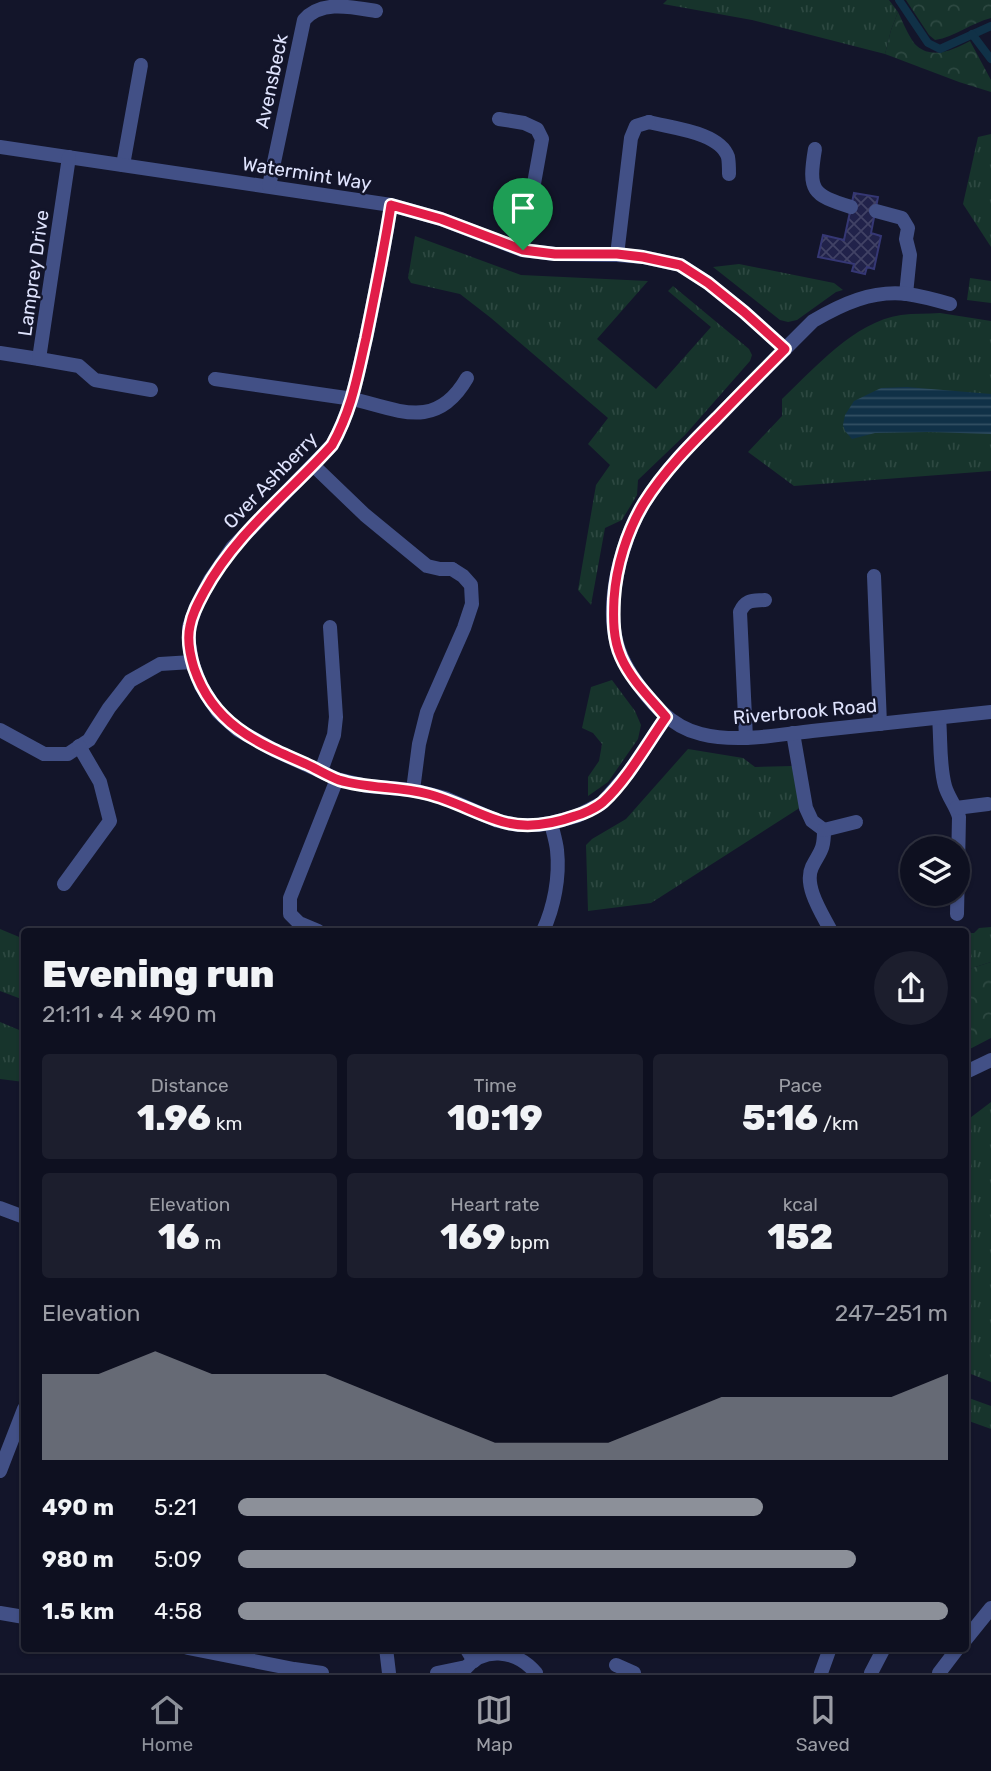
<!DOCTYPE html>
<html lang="en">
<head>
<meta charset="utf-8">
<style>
  body { margin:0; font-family:Rubik,sans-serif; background:#1c1e2d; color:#f1f3f6; height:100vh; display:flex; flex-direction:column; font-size:26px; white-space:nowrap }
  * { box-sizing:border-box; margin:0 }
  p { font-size:23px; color:#9b9da5 }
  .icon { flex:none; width:38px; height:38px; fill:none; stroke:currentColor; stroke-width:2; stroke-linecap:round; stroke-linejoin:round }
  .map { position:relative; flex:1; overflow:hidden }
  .panel { position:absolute; left:21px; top:928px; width:948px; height:724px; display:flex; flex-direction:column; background:#0e1020; border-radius:7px; box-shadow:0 2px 5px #0004,0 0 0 2px #2e303e }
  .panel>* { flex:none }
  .fabs { position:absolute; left:900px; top:836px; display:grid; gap:14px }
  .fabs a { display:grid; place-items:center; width:70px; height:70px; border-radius:50%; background:#0e1020; box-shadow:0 2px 5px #0004,0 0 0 2px #2e303e; font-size:35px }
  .pin { position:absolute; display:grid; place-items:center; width:60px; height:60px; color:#fff; margin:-72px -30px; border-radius:50% 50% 50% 0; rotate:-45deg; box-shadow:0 0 7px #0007 }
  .pin .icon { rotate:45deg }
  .round { display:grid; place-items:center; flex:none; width:74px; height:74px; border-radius:37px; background:#1c1e2d }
  .overview { display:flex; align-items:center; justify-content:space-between; height:119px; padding:0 21px }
  h1 { font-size:38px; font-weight:800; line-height:52px }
  .stats { display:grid; grid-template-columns:repeat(3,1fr); gap:10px; height:119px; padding:7px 21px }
  .stats div { display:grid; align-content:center; border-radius:7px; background:#1c1e2d; text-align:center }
  .stats b { font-size:35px; font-weight:800 }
  .stats small { font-size:19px; font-weight:400 }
  .stats p { font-size:19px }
  .chart { height:196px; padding:14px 21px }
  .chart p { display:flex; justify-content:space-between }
  .chart svg { width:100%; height:126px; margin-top:7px; fill:#8c9099; opacity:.7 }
  ul { padding:0 21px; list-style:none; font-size:23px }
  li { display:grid; grid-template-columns:112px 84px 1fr; align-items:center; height:52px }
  li i { height:18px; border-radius:9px; background:#8c9099 }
  .dock { display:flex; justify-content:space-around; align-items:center; height:98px; border-top:2px solid #2e303e; background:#0e1020; font-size:19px; color:#9b9da5 }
  .dock a { display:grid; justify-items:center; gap:4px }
  .dock .current { color:#8c9099 }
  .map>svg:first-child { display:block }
  .grass { fill:url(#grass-tufts) }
  .forest { fill:url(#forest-crowns) }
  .water { fill:url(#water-rules) }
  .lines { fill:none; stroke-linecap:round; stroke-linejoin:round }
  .stream { stroke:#103147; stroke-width:8 }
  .building { fill:url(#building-cross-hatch); stroke:#353774; stroke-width:2 }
  .service { stroke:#425086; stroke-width:14 }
  .pedestrian { stroke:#425086; stroke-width:14 }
  .minor { stroke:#425086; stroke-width:14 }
  .tertiary { stroke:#425086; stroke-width:14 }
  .route-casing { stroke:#fff; stroke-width:14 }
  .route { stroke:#e11d48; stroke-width:9 }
  .labels { text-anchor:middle; stroke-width:5; stroke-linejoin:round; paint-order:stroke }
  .street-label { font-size:19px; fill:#dfe3fd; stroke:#13152a }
</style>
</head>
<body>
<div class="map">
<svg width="991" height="1673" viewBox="0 0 991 1673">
  <defs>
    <pattern id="grass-tufts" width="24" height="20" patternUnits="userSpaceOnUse" patternTransform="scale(1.75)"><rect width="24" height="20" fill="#17342c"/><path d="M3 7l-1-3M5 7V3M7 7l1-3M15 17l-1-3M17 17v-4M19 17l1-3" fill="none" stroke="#2d4841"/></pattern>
    <pattern id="forest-crowns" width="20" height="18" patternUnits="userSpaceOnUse" patternTransform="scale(1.75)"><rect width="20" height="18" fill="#17342c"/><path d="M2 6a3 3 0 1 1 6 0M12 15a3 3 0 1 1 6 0" fill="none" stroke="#2d4841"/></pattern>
    <pattern id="water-rules" width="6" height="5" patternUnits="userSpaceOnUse" patternTransform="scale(1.75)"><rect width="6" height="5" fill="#103147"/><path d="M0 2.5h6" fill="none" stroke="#324f62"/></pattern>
    <pattern id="building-cross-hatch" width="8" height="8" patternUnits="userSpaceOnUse" patternTransform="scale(1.75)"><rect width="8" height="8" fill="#21224a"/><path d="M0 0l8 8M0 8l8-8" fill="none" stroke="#414265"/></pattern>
  </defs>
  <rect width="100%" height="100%" fill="#13152a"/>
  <!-- grass -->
  <g class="grass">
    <polygon points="667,0 889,0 898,12 891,30 885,54 752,20 663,4"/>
    <polygon points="991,134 991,247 963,204 978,137"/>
    <polygon points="415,236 521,275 648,281 597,339 656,389 711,327 668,291 673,286 749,349 752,355 750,361 685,435 638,480 637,495 622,520 605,528 591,605 578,590 596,485 610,465 588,444 608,418 491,318 460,294 411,283 408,278"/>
    <polygon points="739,264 834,283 843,290 836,292 797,320 788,322 780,320 713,267"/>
    <polygon points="970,278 991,281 991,303 967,300"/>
    <path d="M940,313L991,321V471L794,486L748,452L782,416V399C815,368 854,322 901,315C914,313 927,314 940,313Z"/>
    <polygon points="612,680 635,711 641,725 638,739 608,782 588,796 588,777 599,761 602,744 593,733 582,728 591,687"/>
    <polygon points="688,749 743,758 755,767 793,766 801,807 651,903 588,911 586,845 592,839 626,819"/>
    <polygon points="991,927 991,962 966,970 966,933 974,933 979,928"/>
    <polygon points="0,929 24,939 24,1000 0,991"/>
    <polygon points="0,1022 24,1032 24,1082 0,1079"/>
    <polygon points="991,1102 991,1382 966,1372 966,1121"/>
    <polygon points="966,1397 991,1406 991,1429 966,1420"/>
  </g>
  <!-- forest -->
  <g class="forest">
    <path d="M906,0H991V18C971,23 955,37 935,40L929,35Z"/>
    <path d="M898,12C902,20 910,40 917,46C933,60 955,49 970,41L991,80V92L959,82L885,54L891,30Z"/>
    <polygon points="991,962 991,1038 966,1051 966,970"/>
  </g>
  <!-- water -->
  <polygon class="water" points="907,387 991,394 991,434 929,432 875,433 852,439 845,431 843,425 845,415 854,401 881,388"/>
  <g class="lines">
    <!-- stream -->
    <g class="stream">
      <polyline points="899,0 928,43 940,49 991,26"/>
      <polyline points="972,34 991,59"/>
    </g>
  </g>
  <!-- building -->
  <polygon class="building" points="854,193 878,197 871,233 881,236 874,269 867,267 865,274 852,271 854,264 818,257 823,235 844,240"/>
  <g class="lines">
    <!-- service -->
    <g class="service">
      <polyline points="499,119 524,123 537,129 542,139 522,250"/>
      <path d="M649,122C671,128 720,132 728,157C729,162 729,169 729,174"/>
      <path d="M815,149C808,191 812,195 851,207"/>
      <polyline points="123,165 141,65"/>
      <polyline points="0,353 39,359"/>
      <path d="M353,399C401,411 437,430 467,378"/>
      <polyline points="874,576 880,724"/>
      <path d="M939,718C941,740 939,764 945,786C948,797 956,806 959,817L957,914"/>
      <path d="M793,733L806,808L812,821L824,830C824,851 820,851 812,867C803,886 823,915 831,931"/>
      <path d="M746,738L740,612C746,599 753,601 765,600"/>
      <polyline points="321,771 334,735 336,717 330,627"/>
      <polyline points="413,790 419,744 427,712 464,628 472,604 471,585 463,576 452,569"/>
      <polyline points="956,808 988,804"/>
      <polyline points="824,830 856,822"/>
      <polyline points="966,1639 991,1608"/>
      <polyline points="386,1648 389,1673"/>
      <polyline points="616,1665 634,1673"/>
      <polyline points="821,1673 830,1648"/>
      <polyline points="871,1673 884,1648"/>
      <polyline points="939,1673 958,1648"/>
    </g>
    <!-- pedestrian -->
    <polyline class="pedestrian" points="466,1648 474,1661"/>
    <!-- minor -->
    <g class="minor">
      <polyline points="0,147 391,205 441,219 522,250 555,254 617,255 643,257 680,265 708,283 744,312 785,349"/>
      <polyline points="69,157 39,359 79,366 95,380 151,390"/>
      <path d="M269,186L304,20C321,0 351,7 376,11"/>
      <path d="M391,205C384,250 375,294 366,338C357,378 352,408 332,445L232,548L210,580L196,607L189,627V643L192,662L201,686L218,712L238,730L276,751L337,779L367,786L413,790L445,798L498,821L518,825H538L551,823L577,816L602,803L629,772L666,717"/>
      <polyline points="876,211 902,218 908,228 906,239 910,255 906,294"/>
      <polyline points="617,255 631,138 636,126 649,122"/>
      <path d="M950,304C936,300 921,296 907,294C872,290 842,304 813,321C783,351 753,381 724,411C695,440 665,469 644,503C622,539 606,599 616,640C619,653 624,663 631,674C648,700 670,727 701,734C737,743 776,735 812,731C872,725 931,718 991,712"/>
      <polyline points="215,379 353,399"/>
      <polyline points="314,466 365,515 427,566 440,569 452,569"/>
      <polyline points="0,730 44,754 68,754 89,740 109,708 130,681 160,664 192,662"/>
      <polyline points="64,884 110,821 100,782 79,746"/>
      <polyline points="318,931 299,923 290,914 290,898 337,779"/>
      <path d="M543,931C554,907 560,877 557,850C556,841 553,832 551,823"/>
      <polyline points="0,1208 24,1217"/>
      <polyline points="0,1471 24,1409"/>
    </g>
    <!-- tertiary -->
    <g class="tertiary">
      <polyline points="966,1072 991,1060"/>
      <polyline points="0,1613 24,1617"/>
      <polyline points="188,1648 294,1669 322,1673"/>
      <polyline points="437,1673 466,1667"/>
      <path d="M462,1673C481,1645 516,1649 536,1673"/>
    </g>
  </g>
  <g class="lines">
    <defs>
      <path id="route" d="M391,205L441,219L523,250L555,254H617L643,257L680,265L708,283L744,312L785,349C762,372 739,395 717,418C691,444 664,471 644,503C627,531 616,567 614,599C613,619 613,639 621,657C631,680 650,698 666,717C647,744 627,780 603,802C596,808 583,814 575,816C550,825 522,829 497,820C473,812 452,800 428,794C398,786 368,789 339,780C328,776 317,769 306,764C255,742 213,724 194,668C190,655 187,639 190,626C192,614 198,603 204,592C235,534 289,493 332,445C352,409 357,377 366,338C375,294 384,250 391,205Z"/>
    </defs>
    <!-- route casing -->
    <use href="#route" class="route-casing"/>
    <!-- route -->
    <use href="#route" class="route"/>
  </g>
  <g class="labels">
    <!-- street labels -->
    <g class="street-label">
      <text transform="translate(271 81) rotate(-78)" y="7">Avensbeck</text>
      <text transform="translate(307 173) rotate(9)" y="7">Watermint Way</text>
      <text transform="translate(33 273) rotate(-82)" y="7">Lamprey Drive</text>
      <text transform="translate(270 480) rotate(-46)" y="7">Over Ashberry</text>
      <text transform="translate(805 711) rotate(-5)" y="7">Riverbrook Road</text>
    </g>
  </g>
</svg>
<div class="fabs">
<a><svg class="icon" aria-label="layers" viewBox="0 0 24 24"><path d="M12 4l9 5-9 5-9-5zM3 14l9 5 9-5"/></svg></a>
</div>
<div class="pin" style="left:523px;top:250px;background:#1e9e55"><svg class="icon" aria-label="arrive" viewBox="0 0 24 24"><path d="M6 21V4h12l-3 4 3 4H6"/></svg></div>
<section class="panel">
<div class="overview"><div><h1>Evening run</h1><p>21:11 · 4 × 490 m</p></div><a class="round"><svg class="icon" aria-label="share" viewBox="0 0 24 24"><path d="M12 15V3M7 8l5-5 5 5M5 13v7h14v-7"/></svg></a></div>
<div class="stats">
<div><p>Distance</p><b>1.96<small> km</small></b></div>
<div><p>Time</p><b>10:19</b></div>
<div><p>Pace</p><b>5:16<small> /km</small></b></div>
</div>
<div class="stats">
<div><p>Elevation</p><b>16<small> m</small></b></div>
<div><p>Heart rate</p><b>169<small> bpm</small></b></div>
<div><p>kcal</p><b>152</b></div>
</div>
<div class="chart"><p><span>Elevation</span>247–251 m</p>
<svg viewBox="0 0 160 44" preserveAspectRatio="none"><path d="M0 44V14L10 14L20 6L30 14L40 14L50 14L60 22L70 30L80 38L90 38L100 38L110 30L120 22L130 22L140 22L150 22L160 14V44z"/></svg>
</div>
<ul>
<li><b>490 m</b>5:21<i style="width:74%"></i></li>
<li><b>980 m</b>5:09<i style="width:87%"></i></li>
<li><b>1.5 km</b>4:58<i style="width:100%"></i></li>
</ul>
</section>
</div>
<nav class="dock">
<a class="current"><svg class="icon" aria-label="home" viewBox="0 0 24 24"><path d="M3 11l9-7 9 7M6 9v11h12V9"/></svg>Home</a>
<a><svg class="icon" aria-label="map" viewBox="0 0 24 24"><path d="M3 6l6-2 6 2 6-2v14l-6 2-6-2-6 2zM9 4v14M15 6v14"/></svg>Map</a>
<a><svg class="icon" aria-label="saved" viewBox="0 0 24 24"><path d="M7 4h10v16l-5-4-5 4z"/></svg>Saved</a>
</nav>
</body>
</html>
